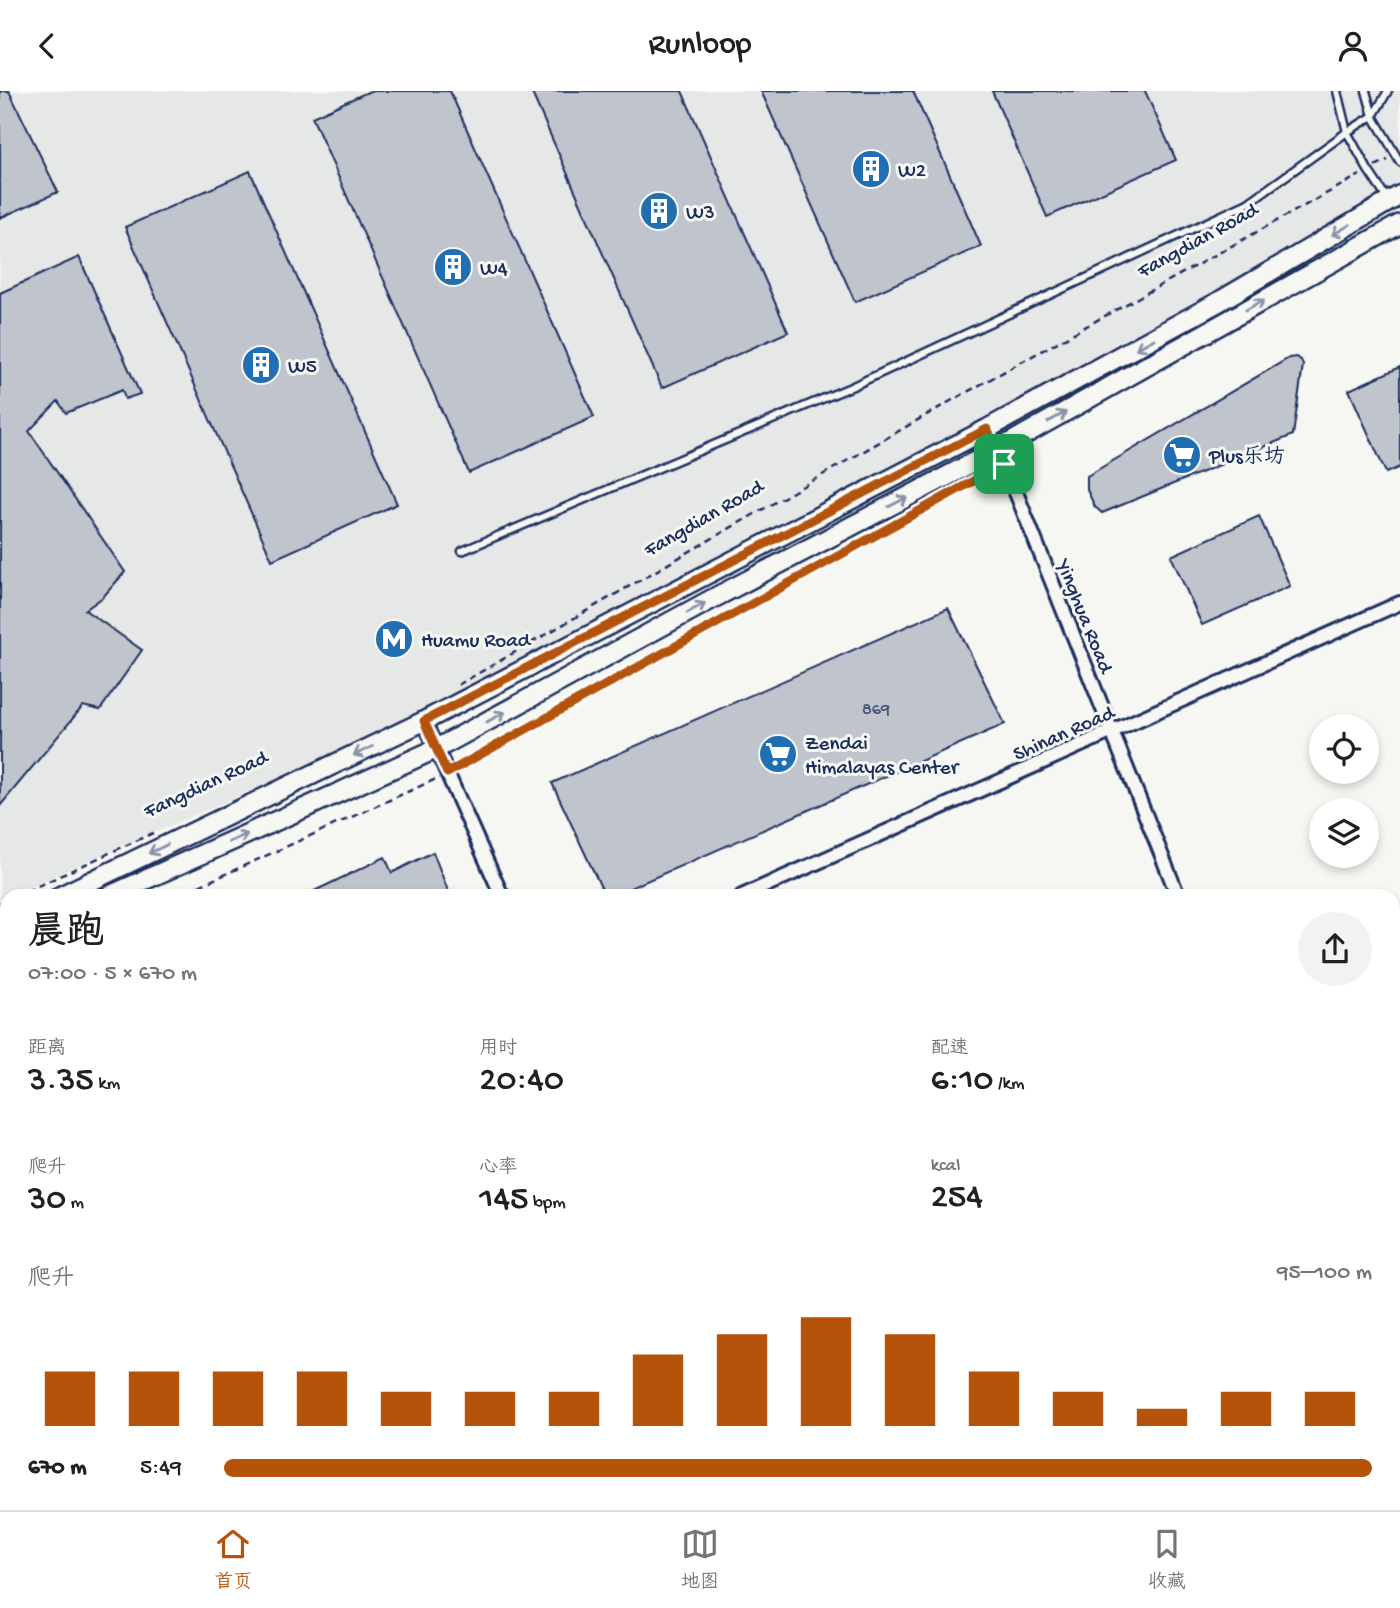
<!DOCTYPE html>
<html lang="zh">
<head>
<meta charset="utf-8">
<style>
  body { margin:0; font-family:"Gochi Hand","LXGW WenKai TC",sans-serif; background:#f2f2f2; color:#202124; height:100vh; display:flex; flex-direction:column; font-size:26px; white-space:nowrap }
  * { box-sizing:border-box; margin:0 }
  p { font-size:23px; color:#757577 }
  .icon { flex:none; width:38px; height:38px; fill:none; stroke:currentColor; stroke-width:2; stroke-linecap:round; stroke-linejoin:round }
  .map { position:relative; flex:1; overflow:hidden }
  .sheet { position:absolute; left:0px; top:798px; width:1400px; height:621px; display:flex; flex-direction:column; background:#fff; border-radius:21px 21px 0 0; box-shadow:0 4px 10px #0003 }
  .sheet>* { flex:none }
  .fabs { position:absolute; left:1309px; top:623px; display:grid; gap:14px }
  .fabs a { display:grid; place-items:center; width:70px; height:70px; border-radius:50%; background:#fff; box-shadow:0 4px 10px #0003; font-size:35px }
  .pin { position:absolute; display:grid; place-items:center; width:60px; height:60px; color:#fff; margin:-30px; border-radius:14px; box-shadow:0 4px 10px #0006 }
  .round { display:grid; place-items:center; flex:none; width:74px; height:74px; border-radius:37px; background:#f2f2f2 }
  .overview { display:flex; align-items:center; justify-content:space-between; height:119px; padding:0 28px }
  h1 { font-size:38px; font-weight:600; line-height:52px }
  .stats { display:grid; grid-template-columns:repeat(3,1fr); gap:10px; height:119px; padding:7px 28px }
  .stats div { display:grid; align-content:center }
  .stats b { font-size:35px; font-weight:600 }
  .stats small { font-size:19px; font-weight:400 }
  .stats p { font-size:19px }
  .chart { height:196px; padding:14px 28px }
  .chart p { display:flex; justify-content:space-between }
  .chart svg { width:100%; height:126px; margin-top:7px; stroke:#b45309; stroke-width:6 }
  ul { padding:0 28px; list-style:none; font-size:23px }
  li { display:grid; grid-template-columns:112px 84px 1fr; align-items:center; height:52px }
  li i { height:18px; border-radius:9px; background:#b45309 }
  header { display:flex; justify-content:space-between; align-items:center; height:91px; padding:0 28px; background:#fff; font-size:32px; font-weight:600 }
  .tabs { display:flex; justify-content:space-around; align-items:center; height:98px; border-top:2px solid #e0e0e0; background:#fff; font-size:19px; color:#757577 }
  .tabs a { display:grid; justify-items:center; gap:4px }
  .tabs .active { color:#b45309 }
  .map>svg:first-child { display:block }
  .built { fill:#e6e7e7 }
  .building { fill:#c0c4cd; stroke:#1b2f5e; stroke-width:2 }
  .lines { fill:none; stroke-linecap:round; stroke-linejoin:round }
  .service-casing { stroke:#1b2f5e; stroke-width:11 }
  .minor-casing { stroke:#1b2f5e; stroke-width:18 }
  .secondary-casing { stroke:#1b2f5e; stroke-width:23 }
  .path { stroke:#1b2f5e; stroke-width:2.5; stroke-dasharray:7 5; stroke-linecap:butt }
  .service { stroke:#f6f6f2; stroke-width:6 }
  .minor { stroke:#f6f6f2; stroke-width:12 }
  .secondary { stroke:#f6f6f2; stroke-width:18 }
  .oneway { stroke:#8892a8 }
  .route-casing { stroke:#fff; stroke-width:14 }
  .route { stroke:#b45309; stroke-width:9 }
  .labels { text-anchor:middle; stroke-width:6; stroke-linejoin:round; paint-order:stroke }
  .number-label { font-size:18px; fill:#44547a }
  .poi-label { font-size:21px; fill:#1b2f5e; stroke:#f6f6f2; text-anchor:start }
  .street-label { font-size:21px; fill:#1b2f5e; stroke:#f6f6f2 }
</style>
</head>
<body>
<header><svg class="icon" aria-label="back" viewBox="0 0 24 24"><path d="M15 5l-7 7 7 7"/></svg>Runloop<svg class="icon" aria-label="person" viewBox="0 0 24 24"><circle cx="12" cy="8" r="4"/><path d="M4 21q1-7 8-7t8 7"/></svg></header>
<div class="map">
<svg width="1400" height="1419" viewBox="0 0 1400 1419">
  <rect width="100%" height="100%" fill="#f6f6f2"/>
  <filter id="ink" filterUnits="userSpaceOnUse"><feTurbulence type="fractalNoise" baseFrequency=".0143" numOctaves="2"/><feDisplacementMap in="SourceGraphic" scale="14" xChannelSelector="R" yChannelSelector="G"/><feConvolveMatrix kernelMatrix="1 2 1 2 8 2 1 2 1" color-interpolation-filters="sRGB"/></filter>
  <g filter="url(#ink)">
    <!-- built -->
    <g class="built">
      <polygon points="0,0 1400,0 1400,104 767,452 315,672 0,808"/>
      <polygon points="587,1412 648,1412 651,1419 576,1419"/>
    </g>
    <!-- building -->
    <g class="building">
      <polygon points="0,0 9,0 58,101 0,127"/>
      <polygon points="370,0 450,0 594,326 469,382 312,26"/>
      <polygon points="531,0 682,0 788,241 662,297"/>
      <polygon points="761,0 913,0 981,155 855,211"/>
      <polygon points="992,0 1145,0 1176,69 1047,126"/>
      <polygon points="250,80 397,413 272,469 125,136"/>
      <polygon points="79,166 140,303 125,308 122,299 66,322 58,310 29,340 125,481 103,506 85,519 142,559 100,619 83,615 0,715 0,202"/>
      <polygon points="1296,266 1301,269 1303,274 1293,344 1102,422 1095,416 1087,399 1087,385 1289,267"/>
      <polygon points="1400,276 1400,376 1386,382 1349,299"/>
      <polygon points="1259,425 1290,495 1202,534 1171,465"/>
      <polygon points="948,517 1005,633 612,805 605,805 552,692"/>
      <polygon points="433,761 450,805 304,805 385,766 392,782"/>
    </g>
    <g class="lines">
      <defs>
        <g id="service">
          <polyline points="1337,0 1347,41 1368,79 1388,109"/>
          <polyline points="1366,0 1373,25 1388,0"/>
          <polyline points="462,460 853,295 1248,112 1347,41 1373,25 1400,71"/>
        </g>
        <g id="minor">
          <polyline points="987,338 1017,404 1178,805"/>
          <polyline points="424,630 502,805"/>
          <polyline points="742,805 1400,512"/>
          <polyline points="1393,1220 1400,1217"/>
          <polyline points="1393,1340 1400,1358"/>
          <polyline points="784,1412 787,1419"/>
          <polyline points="1020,1419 1032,1412"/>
        </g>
        <g id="secondary">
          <polyline points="60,805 424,630 987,338 1220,210 1400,104"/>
          <polyline points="109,805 436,658 714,507 997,359 1400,133"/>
          <polyline points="0,833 7,830"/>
          <polyline points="0,854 7,851"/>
          <polyline points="0,1250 7,1266"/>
          <polyline points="0,1315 7,1330"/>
          <polyline points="47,1412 50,1419"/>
          <polyline points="74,1412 78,1419"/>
        </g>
      </defs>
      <!-- service casing -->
      <use href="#service" class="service-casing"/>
      <!-- minor casing -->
      <use href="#minor" class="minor-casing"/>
      <!-- secondary casing -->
      <use href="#secondary" class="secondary-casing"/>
      <!-- path -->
      <g class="path">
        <polyline points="1375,75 1388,69"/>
        <polyline points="458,594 949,311 1360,84"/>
        <polyline points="457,677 947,404"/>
        <polyline points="16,805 153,742"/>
        <polyline points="177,805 436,688"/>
        <polyline points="0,812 7,809"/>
        <polyline points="0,886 7,882"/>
        <polyline points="0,1218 7,1234"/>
        <polyline points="0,1344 7,1359"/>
        <polyline points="0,1368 7,1381"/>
        <polyline points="23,1412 27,1419"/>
        <polyline points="713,1412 716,1419"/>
      </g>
      <!-- service -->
      <use href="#service" class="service"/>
      <!-- minor -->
      <use href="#minor" class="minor"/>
      <!-- secondary -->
      <use href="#secondary" class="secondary"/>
    </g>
    <!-- one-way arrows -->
    <defs><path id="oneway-shaft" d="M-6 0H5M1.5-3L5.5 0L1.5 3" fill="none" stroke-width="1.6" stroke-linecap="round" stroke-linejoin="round" transform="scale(1.75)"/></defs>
    <g class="oneway">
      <use href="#oneway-shaft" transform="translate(1341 139) rotate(149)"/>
      <use href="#oneway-shaft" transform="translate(1255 214) rotate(-29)"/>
      <use href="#oneway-shaft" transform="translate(1145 253) rotate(151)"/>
      <use href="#oneway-shaft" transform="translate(1057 326) rotate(-29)"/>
      <use href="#oneway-shaft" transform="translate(898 411) rotate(-27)"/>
      <use href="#oneway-shaft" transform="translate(696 517) rotate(-29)"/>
      <use href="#oneway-shaft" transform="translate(496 626) rotate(-29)"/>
      <use href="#oneway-shaft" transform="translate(363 660) rotate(154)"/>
      <use href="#oneway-shaft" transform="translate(238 747) rotate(-24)"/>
      <use href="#oneway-shaft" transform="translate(158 758) rotate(155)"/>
    </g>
  </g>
  <g class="lines" filter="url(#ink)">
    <defs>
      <polygon id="route" points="987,338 1004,373 447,682 424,630"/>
    </defs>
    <!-- route casing -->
    <use href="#route" class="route-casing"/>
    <!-- route -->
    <use href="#route" class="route"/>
  </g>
  <!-- icons -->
  <defs>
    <symbol id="building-disc" viewBox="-11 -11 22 22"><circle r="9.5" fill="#1f6fb2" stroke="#f6f6f2"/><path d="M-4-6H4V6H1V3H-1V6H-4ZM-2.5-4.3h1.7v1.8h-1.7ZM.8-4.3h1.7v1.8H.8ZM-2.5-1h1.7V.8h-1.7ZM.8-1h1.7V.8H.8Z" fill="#fff"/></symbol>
    <symbol id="supermarket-disc" viewBox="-11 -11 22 22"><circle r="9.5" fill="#1f6fb2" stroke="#f6f6f2"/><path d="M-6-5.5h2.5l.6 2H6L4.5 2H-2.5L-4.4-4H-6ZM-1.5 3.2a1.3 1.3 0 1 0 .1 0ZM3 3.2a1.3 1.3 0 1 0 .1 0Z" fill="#fff"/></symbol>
    <symbol id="metro-disc" viewBox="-11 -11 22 22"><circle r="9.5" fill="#1f6fb2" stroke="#f6f6f2"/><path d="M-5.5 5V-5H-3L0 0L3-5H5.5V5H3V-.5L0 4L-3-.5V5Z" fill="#fff"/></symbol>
  </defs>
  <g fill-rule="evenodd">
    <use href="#building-disc" x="849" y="56" width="44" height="44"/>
    <use href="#building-disc" x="637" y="98" width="44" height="44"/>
    <use href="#building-disc" x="431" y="154" width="44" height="44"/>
    <use href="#building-disc" x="239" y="252" width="44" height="44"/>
    <use href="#supermarket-disc" x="1160" y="342" width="44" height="44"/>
    <use href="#metro-disc" x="372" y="526" width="44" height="44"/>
    <use href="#supermarket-disc" x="756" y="641" width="44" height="44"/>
  </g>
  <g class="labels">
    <!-- number labels -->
    <g class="number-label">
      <text x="876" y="623">869</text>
    </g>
    <!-- poi labels -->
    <g class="poi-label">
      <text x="898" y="85">W2</text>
      <text x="686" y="127">W3</text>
      <text x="480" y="183">W4</text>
      <text x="288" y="281">W5</text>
      <text x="1209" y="371">Plus乐坊</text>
      <text x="421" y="555">Huamu Road</text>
      <text x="805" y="658">Zendai<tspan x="805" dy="24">Himalayas Center</tspan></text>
    </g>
    <!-- street labels -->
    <g class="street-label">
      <text transform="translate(1197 148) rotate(-29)" y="7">Fangdian Road</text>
      <text transform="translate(703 426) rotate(-30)" y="7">Fangdian Road</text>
      <text transform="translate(1086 525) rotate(68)" y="7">Yinghua Road</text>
      <text transform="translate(1063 641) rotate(-24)" y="7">Shinan Road</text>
      <text transform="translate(205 692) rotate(-25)" y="7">Fangdian Road</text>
    </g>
  </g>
</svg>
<div class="fabs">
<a><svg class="icon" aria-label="locate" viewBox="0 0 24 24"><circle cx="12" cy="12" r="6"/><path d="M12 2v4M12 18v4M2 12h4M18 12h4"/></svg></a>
<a><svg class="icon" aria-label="layers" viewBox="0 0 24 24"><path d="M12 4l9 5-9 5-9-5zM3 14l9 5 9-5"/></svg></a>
</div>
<div class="pin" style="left:1004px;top:373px;background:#1e9e55"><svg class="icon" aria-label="arrive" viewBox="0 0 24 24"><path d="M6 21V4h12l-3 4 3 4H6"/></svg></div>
<section class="sheet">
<div class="overview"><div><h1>晨跑</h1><p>07:00 · 5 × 670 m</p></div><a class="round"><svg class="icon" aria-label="share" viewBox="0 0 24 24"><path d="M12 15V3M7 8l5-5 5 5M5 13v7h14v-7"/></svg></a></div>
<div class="stats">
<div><p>距离</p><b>3.35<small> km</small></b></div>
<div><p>用时</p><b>20:40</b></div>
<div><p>配速</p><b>6:10<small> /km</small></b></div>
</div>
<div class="stats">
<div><p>爬升</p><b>30<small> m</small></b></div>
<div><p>心率</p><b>145<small> bpm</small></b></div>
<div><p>kcal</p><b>254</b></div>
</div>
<div class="chart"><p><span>爬升</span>95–100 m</p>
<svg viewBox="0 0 160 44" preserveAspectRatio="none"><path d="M5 44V25M15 44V25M25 44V25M35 44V25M45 44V32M55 44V32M65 44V32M75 44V19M85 44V12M95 44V6M105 44V12M115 44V25M125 44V32M135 44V38M145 44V32M155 44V32"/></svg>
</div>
<ul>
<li><b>670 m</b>5:49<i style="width:100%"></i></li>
</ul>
</section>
</div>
<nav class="tabs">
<a class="active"><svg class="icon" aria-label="home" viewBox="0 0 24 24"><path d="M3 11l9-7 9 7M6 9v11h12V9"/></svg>首页</a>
<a><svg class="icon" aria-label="map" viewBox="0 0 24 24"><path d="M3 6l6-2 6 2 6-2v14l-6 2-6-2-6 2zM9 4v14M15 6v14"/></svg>地图</a>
<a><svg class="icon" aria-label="saved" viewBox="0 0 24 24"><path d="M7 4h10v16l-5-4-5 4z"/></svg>收藏</a>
</nav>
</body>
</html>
